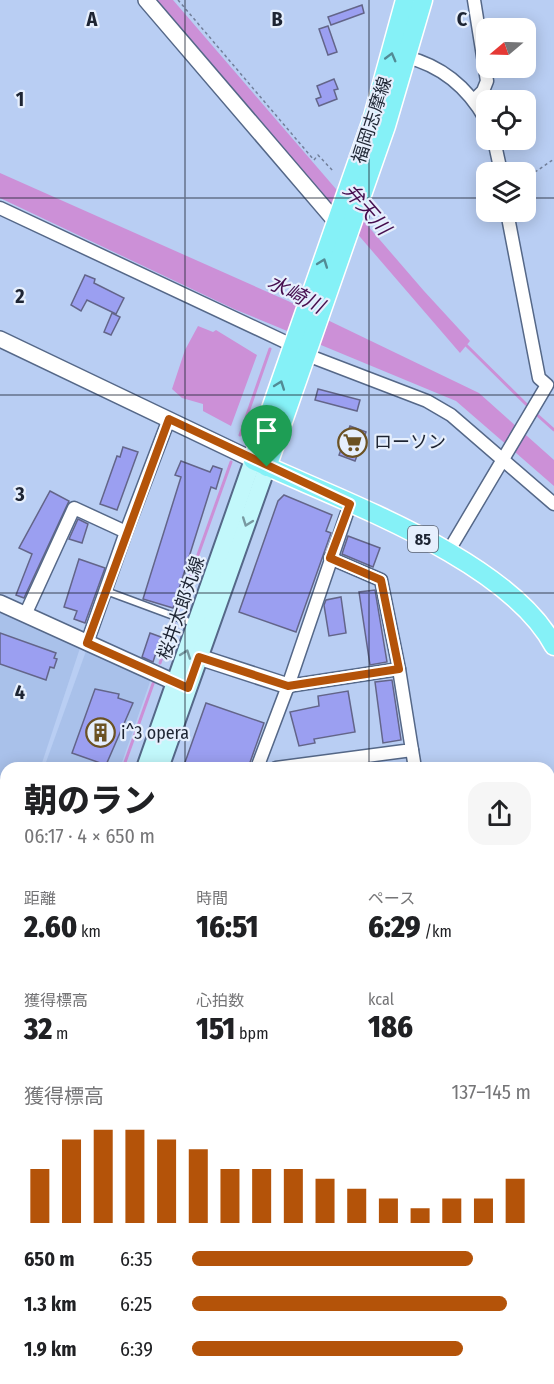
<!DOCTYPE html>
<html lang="ja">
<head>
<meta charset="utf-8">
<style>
  body { margin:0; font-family:"Fira Sans Condensed","Noto Sans JP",sans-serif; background:#f6f6f6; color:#202124; height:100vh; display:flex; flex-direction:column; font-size:22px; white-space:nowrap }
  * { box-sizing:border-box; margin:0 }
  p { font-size:20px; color:#757577 }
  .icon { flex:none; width:33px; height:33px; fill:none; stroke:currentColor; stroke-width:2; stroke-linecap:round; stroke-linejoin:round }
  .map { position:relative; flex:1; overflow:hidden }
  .side { position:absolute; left:0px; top:762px; width:555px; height:622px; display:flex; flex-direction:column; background:#fff; border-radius:18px 18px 0 0; box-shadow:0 3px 15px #0003 }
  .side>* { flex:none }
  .needle { width:39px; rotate:251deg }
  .buttons { position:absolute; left:476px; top:18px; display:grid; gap:12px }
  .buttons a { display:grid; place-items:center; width:60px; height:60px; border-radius:12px; background:#fff; box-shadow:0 3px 15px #0003; font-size:30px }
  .pin { position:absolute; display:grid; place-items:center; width:51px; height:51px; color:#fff; margin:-62px -26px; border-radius:50% 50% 50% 0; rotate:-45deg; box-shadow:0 0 6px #0007 }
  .pin .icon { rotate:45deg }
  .round { display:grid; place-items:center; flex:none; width:63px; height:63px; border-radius:18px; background:#f6f6f6 }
  .summary { display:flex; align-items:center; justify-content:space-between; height:102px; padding:0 24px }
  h1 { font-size:33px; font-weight:800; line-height:45px }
  .figures { display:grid; grid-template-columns:repeat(3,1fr); gap:9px; height:102px; padding:6px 24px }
  .figures div { display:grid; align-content:center }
  .figures b { font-size:30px; font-weight:800 }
  .figures small { font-size:16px; font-weight:400 }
  .figures p { font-size:16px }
  .chart { height:168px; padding:12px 24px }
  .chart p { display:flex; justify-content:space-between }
  .chart svg { width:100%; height:108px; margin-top:6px; stroke:#b45309; stroke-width:6 }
  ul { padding:0 24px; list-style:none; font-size:20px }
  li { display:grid; grid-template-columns:96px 72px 1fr; align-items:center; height:45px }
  li i { height:15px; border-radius:8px; background:#b45309 }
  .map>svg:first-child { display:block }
  .built { fill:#a9c1ea }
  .water { fill:#cc90d7 }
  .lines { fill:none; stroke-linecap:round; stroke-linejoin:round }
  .stream { stroke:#cc90d7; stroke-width:3 }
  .building { fill:#9b9ff1; stroke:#636589; stroke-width:1.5 }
  .service-casing { stroke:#556888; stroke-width:9 }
  .minor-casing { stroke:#556888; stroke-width:15 }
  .tertiary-casing { stroke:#556888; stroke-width:18 }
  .secondary-casing { stroke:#556888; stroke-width:20 }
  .primary-casing { stroke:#fff; stroke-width:21 }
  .path { stroke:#717f9a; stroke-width:1.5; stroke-dasharray:3 3; stroke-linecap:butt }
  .service { stroke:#fff; stroke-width:6 }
  .minor { stroke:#fff; stroke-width:12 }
  .tertiary { stroke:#fff; stroke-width:15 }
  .secondary { stroke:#c2f8fb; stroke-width:16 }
  .primary { stroke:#85f1f7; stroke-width:18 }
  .oneway { stroke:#528b95 }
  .oneway2 { stroke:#7899a1 }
  .route-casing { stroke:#fff; stroke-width:12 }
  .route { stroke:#b45309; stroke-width:8 }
  .grid { fill:none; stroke:#1e2533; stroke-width:1.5; stroke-opacity:0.55 }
  .labels { text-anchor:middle; stroke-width:4.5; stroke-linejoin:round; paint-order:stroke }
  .shield { fill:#e6effd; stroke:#5a6270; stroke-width:1.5 }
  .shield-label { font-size:16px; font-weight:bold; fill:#1e2533 }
  .street-label { font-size:18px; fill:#1e2533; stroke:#e6effd }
  .poi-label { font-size:18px; fill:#1e2533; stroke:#e6effd; text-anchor:start }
  .water-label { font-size:20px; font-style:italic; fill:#450d4e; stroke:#e6effd }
  .grid-label { font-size:20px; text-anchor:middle; font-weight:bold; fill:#1e2533; stroke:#e6effd; stroke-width:4.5; stroke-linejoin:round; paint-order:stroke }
</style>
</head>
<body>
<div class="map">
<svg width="554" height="1384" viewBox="0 0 554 1384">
  <rect width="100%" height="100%" fill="#b9cef3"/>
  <!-- built -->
  <g class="built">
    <polygon points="0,612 80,648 41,766 43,768 6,768 6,945 0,942"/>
    <polygon points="86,651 151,679 120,768 51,768 45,765"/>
    <polygon points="0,959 6,962 6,1033 0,1030"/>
  </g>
  <!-- water -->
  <g class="water">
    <polygon points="156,0 173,0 424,291 470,341 460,353"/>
    <polygon points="0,173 288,301 479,393 554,460 554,486 456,401 234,309 0,198"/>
    <polygon points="198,326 213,332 216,330 257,355 231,426 203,411 203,404 182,398 172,389 185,350"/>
  </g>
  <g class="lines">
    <!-- stream -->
    <g class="stream">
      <polyline points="465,344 531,409"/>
      <polyline points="535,413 554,430"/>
      <polyline points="240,435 270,349"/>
      <polyline points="178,611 231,462"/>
      <polyline points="160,663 174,623"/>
      <polyline points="123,768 154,681"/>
    </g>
  </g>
  <!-- building -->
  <g class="building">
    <polygon points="362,5 364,13 331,25 328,17"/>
    <polygon points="328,26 337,52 328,55 319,29"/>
    <polygon points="334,79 338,89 334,90 337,99 319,106 316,99 321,97 317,86"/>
    <polygon points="85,275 95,279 94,283 124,298 116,314 87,300 81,311 71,305"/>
    <polygon points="112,313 120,317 111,335 104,332"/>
    <polygon points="318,389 360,400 357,411 315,400"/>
    <polygon points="350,426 366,432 355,461 339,455"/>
    <polygon points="123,447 138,452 117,510 100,504 117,456 120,457"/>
    <polygon points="181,461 210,472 213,466 222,469 216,489 211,487 173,608 143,599 181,477 175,475"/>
    <polygon points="50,491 69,501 24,598 16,595 32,554 19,548"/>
    <polygon points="284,495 332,515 326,531 331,533 296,632 239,612 278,501"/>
    <polygon points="78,519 88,524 82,543 69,539"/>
    <polygon points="348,536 380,548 373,567 342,554"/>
    <polygon points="79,559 105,568 85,623 74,619 77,611 64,607"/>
    <polygon points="375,590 387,662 370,665 359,592"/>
    <polygon points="341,597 346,633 329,636 324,605 326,600"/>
    <polygon points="0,633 56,653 54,658 57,659 54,668 50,667 46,680 0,664"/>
    <polygon points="150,633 161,637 153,662 142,657"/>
    <polygon points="392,680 401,740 383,743 375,682"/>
    <polygon points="95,689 119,694 118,698 133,703 106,765 72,753"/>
    <polygon points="348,691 355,732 314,739 315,743 299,746 290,712 319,706 318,696"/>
    <polygon points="206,703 264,723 248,768 183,768"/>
  </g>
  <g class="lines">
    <defs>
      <polyline id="service" points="106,591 195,624"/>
      <g id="minor">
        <path d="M406,57C443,66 468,88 486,120"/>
        <polyline points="474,100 483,91 487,81 474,0"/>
        <polyline points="494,140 501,172"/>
        <polyline points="0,208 294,346"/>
        <polyline points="307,355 427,401 451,415 554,504"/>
        <polyline points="126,532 169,419"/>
        <polyline points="448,552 547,385 539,378 507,212"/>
        <polyline points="330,558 381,580 399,669"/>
        <polyline points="25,615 74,508 126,532 87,643"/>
        <polyline points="288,686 350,504"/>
        <polyline points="412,750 415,768"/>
        <polyline points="257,768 288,686 399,669 412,750 276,768"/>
        <polyline points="549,806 554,805"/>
        <polyline points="0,950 6,953"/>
        <polyline points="0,1036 6,1039"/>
        <polyline points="549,1113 554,1113"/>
        <polyline points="0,1359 6,1362"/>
        <polyline points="45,1378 52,1384"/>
        <polyline points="162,1378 163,1384"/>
        <polyline points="242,1378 243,1384"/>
        <polyline points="335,1378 335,1384"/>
        <polyline points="512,1378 513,1384"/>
      </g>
      <g id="tertiary">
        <polyline points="146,0 337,223"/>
        <polyline points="0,339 253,460"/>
        <polyline points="0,603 185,687"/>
        <polyline points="199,657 288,686"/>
      </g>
      <g id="secondary">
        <polyline points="145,768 253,460"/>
        <polyline points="160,768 267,467"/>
        <polyline points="0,1180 6,1162"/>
        <polyline points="0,1221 6,1203"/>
      </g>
      <g id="primary">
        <path d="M405,0L372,120L253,460C341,501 508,559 554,646"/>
        <polyline points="267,467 386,126 423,0"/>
      </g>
    </defs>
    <!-- service casing -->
    <use href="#service" class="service-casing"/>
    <!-- minor casing -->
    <use href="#minor" class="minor-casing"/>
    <!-- tertiary casing -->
    <use href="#tertiary" class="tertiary-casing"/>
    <!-- secondary casing -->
    <use href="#secondary" class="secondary-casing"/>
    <!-- primary casing -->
    <use href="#primary" class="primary-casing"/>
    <!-- path -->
    <g class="path">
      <polyline points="178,0 314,160 318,155 333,171"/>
      <polyline points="525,179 554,159"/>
    </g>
    <!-- service -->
    <use href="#service" class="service"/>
    <!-- minor -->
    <use href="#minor" class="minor"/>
    <!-- tertiary -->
    <use href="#tertiary" class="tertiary"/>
    <!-- secondary -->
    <use href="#secondary" class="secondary"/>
    <!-- primary -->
    <use href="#primary" class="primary"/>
  </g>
  <!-- one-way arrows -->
  <defs><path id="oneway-chevron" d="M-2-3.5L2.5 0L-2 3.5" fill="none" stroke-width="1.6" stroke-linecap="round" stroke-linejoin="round" transform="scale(1.5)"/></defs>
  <g class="oneway">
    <use href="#oneway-chevron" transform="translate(391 57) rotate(-75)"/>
    <use href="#oneway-chevron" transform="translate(323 263) rotate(-70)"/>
    <use href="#oneway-chevron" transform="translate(280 385) rotate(-70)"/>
  </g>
  <g class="oneway2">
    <use href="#oneway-chevron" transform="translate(247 522) rotate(110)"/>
    <use href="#oneway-chevron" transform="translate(186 654) rotate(-70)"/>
  </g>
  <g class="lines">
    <defs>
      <polygon id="route" points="169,419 350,504 330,558 381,580 399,669 288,686 199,657 188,688 87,643"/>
    </defs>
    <!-- route casing -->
    <use href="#route" class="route-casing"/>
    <!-- route -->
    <use href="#route" class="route"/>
  </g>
  <!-- grid -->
  <path class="grid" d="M185,0V768M369,0V768M0,198H486M525,198H554M0,395H554M0,593H554M0,791H6M549,791H554M0,989H6M549,989H554M0,1186H6M549,1186H554M185,1378V1384M369,1378V1384"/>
  <!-- icons -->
  <defs>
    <symbol id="supermarket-ring" viewBox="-11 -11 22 22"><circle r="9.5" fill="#e6effd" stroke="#6b5223" stroke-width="1.5"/><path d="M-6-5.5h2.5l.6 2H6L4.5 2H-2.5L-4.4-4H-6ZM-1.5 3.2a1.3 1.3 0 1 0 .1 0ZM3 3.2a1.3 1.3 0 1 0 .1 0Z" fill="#6b5223"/></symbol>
    <symbol id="building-ring" viewBox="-11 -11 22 22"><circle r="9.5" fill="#e6effd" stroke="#6b5223" stroke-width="1.5"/><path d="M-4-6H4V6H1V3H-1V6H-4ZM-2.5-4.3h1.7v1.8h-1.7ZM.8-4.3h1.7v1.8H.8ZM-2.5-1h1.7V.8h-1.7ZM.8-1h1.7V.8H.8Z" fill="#6b5223"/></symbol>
  </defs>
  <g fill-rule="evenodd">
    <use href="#supermarket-ring" x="336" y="426" width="33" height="33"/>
    <use href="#building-ring" x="84" y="716" width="33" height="33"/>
  </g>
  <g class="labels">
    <!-- shield labels -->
    <rect class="shield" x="408" y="526" width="30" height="26" rx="4.5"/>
    <g class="shield-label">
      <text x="423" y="545">85</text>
    </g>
    <!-- street labels -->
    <g class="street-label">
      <text transform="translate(372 120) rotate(-72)" y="6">福岡志摩線</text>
      <text transform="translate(181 608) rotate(-71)" y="6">桜井太郎丸線</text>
    </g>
    <!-- poi labels -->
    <g class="poi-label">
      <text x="374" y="448">ローソン</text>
      <text x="121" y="739">i^3 opera</text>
    </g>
    <!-- water labels -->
    <g class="water-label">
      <text transform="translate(367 209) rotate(49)" y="7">弁天川</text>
      <text transform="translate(296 294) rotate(27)" y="7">水崎川</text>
    </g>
  </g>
  <g class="grid-label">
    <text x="92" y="26">A</text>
    <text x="277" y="26">B</text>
    <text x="462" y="26">C</text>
    <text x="20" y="106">1</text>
    <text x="20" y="303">2</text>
    <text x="20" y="501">3</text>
    <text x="20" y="699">4</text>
  </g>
</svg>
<div class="buttons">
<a><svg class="needle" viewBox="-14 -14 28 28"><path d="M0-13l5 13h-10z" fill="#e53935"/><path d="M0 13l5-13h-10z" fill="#757577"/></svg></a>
<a><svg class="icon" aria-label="locate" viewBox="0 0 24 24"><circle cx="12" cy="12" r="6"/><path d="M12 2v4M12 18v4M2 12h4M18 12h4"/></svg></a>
<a><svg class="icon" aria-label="layers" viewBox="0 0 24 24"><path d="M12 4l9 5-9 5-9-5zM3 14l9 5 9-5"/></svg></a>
</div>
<div class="pin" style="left:267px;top:467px;background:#1e9e55"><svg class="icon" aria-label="arrive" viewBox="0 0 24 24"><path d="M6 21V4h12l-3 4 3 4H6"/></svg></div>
<section class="side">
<div class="summary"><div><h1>朝のラン</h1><p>06:17 · 4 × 650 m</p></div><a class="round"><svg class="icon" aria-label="share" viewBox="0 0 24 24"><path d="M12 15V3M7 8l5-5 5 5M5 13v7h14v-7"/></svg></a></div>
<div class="figures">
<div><p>距離</p><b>2.60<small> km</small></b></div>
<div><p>時間</p><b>16:51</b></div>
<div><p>ペース</p><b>6:29<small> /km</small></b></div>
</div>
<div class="figures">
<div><p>獲得標高</p><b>32<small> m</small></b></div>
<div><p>心拍数</p><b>151<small> bpm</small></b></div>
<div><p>kcal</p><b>186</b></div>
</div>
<div class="chart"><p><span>獲得標高</span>137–145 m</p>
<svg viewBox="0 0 160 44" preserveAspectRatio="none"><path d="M5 44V22M15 44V10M25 44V6M35 44V6M45 44V10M55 44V14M65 44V22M75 44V22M85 44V22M95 44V26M105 44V30M115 44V34M125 44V38M135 44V34M145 44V34M155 44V26"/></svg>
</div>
<ul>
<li><b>650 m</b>6:35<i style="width:83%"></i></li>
<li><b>1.3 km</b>6:25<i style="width:93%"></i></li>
<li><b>1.9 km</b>6:39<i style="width:80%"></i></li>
</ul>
</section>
</div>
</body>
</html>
